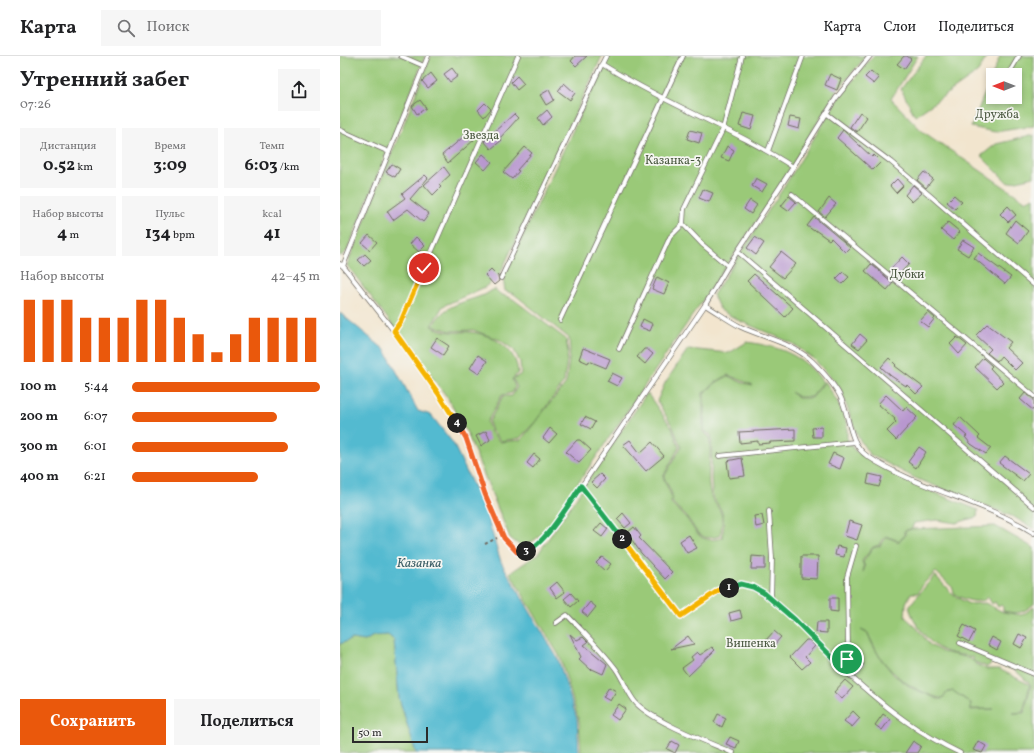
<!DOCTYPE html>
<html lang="ru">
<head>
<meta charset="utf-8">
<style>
  body { margin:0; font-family:Vollkorn,serif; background:#f6f6f6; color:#202124; height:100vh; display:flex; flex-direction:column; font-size:15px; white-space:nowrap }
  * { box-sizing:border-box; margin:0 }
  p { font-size:13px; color:#757577 }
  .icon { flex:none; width:22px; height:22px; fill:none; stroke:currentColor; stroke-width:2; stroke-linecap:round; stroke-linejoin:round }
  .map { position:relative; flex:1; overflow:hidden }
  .panel { display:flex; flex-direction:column; background:#fff; width:340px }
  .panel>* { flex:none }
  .needle { width:26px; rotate:270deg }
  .buttons { position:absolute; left:646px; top:12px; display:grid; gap:8px }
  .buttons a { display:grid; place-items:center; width:36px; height:36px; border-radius:0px; background:#fff; box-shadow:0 2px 6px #0003; font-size:20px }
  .scale { position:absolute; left:12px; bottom:10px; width:76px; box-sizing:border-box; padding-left:4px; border:2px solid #2b2b2b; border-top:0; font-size:11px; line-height:14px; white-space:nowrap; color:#2b2b2b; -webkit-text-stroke:3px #f6f6f2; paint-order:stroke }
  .pin { position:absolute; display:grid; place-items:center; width:34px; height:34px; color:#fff; margin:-17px; border:2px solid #fff; border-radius:50%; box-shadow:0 1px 4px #0007 }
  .km { position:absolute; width:20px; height:20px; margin:-10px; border-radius:50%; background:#222; color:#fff; font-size:11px; line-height:20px; text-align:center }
  .round { display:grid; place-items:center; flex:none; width:42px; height:42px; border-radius:0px; background:#f6f6f6 }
  .head { display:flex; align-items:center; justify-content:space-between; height:68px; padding:0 20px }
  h1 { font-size:22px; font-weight:700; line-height:30px }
  .figures { display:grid; grid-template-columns:repeat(3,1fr); gap:6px; height:68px; padding:4px 20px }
  .figures div { display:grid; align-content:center; border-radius:0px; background:#f6f6f6; text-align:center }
  .figures b { font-size:17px; font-weight:700 }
  .figures small { font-size:11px; font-weight:400 }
  .figures p { font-size:11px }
  .chart { height:112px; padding:8px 20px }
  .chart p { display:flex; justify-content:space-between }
  .chart svg { width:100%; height:72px; margin-top:4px; stroke:#ea580c; stroke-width:6 }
  .action { display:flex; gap:8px; margin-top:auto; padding:8px 20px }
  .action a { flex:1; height:46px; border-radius:0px; background:#ea580c; color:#fff; font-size:16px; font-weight:700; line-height:46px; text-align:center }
  .action a+a { background:#f6f6f6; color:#202124 }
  ul { padding:0 20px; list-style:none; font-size:13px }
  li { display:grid; grid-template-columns:64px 48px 1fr; align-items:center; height:30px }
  li i { height:10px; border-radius:5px; background:#ea580c }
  header { display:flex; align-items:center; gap:24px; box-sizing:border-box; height:56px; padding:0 20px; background:#fff; border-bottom:1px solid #e0e0e0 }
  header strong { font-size:19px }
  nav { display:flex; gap:22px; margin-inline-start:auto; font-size:14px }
  .search { width:280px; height:36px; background:#f6f6f6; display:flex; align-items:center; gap:10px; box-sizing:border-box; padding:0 14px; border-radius:0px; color:#757577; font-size:15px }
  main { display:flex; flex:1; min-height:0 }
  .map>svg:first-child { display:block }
  .green { fill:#9ac978; stroke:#627a52; fill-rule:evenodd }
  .water { fill:#52bad0; stroke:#3e727e }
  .building { fill:#b897cf }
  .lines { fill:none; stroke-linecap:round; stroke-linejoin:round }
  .lane-casing { stroke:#716c64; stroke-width:5.5 }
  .path { stroke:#716c64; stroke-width:2; stroke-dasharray:3 3; stroke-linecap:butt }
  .lane { stroke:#fff; stroke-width:4 }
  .split-1-casing { stroke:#fff; stroke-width:8 }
  .split-2-casing { stroke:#fff; stroke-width:8 }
  .split-3-casing { stroke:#fff; stroke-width:8 }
  .split-4-casing { stroke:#fff; stroke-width:8 }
  .split-5-casing { stroke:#fff; stroke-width:8 }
  .split-1 { stroke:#22a559; stroke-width:5 }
  .split-2 { stroke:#f5b400; stroke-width:5 }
  .split-3 { stroke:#22a559; stroke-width:5 }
  .split-4 { stroke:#f0652b; stroke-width:5 }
  .split-5 { stroke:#f5b400; stroke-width:5 }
  .labels { text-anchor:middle; stroke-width:3.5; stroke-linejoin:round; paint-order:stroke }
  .park-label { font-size:12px; fill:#4c5a42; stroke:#f6f6f2 }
  .water-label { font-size:13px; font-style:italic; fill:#395d65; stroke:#f6f6f2 }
</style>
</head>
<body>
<header>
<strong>Карта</strong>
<div class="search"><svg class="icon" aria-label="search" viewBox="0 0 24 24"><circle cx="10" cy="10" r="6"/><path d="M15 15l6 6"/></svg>Поиск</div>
<nav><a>Карта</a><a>Слои</a><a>Поделиться</a></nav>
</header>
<main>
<section class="panel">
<div class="head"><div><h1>Утренний забег</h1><p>07:26</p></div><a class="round"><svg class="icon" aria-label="share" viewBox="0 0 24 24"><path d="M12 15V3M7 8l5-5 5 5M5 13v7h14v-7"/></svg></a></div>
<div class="figures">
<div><p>Дистанция</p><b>0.52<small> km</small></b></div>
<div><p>Время</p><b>3:09</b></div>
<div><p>Темп</p><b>6:03<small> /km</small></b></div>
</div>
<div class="figures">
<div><p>Набор высоты</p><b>4<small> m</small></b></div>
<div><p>Пульс</p><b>134<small> bpm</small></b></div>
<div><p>kcal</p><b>41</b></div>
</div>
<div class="chart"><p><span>Набор высоты</span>42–45 m</p>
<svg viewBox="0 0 160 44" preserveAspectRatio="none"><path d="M5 44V6M15 44V6M25 44V6M35 44V17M45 44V17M55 44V17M65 44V6M75 44V6M85 44V17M95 44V27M105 44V38M115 44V27M125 44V17M135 44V17M145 44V17M155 44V17"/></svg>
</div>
<ul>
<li><b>100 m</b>5:44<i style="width:100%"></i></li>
<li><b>200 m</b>6:07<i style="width:77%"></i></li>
<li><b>300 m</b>6:01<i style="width:83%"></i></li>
<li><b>400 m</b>6:21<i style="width:67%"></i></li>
</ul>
<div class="action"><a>Сохранить</a><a>Поделиться</a></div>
</section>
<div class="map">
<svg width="694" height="697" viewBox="0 0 694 697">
  <rect width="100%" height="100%" fill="#f6f6f2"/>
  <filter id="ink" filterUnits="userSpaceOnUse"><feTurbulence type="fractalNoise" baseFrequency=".025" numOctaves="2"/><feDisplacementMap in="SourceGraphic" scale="8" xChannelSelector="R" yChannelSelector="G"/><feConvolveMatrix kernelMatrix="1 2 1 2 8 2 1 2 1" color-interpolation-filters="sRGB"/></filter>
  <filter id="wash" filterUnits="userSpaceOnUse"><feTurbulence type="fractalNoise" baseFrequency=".012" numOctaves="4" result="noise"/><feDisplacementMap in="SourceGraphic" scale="16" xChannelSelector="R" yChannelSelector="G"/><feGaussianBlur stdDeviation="0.9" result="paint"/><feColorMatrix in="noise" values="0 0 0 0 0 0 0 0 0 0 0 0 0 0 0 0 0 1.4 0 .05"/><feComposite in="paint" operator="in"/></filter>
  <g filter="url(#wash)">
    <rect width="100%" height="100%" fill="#f2e5ce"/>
    <!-- green -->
    <g class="green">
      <polygon points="0,0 85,0 7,195 0,201"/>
      <path d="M91,0H262L160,218L145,231L103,250L91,270C97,273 105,276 112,276C118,277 124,275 130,276C153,278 177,293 178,317L172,323L175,331L172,337L162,339L147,366L151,376L160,386L181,384L226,327L230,296L229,282L174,238L165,235L163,222L268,0H526L494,39L431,144L209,470L196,483L182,491L170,482L127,377L107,341L7,209Z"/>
      <polygon points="533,0 578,0 551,43 582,75 685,145 694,141 694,473 674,461 575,422 529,398 518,381 500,332 475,304 452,287 400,265 380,254 373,239 444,131 498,43"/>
      <polygon points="586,0 647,0 638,16 575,60 561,33"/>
      <path d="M660,0H694V70L655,76L631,71ZM653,19H675V41H653Z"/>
      <polygon points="694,79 694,121 668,127 641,100 656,88"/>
      <path d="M155,233L160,238L173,243L226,283L228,296L224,326L195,366L180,382L161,385L152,375L149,366L163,340H172L177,331L173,323L181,318L180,306L174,294L160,284L133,274L111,275L93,270C103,249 122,247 141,240C147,239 149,235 155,233Z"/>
      <path d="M407,286C440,291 462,298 483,326L472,341H458L451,336L458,342H472L485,325L497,345L507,368V382L514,394L573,428L638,454L637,461L616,467L597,464L574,467L572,472L564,475V480L559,485L546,480L539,489L533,491L522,505L524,511L523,516L525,511L523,506L533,492L540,490L547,481L559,486L565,480V475L572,473L655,470L694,492V548C681,558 680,558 663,555V551L661,549L658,551L655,546L652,548L648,541C640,550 623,543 614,538L613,532L596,516L584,527L578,537H571L566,547L565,561L576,571L590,589L602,596L630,602L636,608L647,613H659L690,629L683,656L672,657H684L691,629L676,615L653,606L647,611L633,605V601C623,599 610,598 602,594C588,587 572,565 569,550L595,519L613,539L629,548L645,547L663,556L682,559L694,551V697H241L239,665L220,601L170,517L198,498L307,337L332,372L339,391L323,421L331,439V447C336,452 342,457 347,463C358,479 360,487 382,482C384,471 385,461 380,452C377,447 373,443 372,438C370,418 373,399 371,379L364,375V337L377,326L388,320L403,327L413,329L388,319L376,326L363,337V376L369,380C373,399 365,422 371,440C372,444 377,449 379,453C384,461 382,471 380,480C357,486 358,475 346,460C341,455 336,451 332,446V438L324,421L341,391L333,371L317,345L325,327L348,293L389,297ZM521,574L528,577C534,598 554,621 573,631C581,636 590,639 599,642H602L607,636L613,635L631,647V653H654L631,654L630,647L613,635L607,637L602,643H598L572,632L554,619L540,602L528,578Z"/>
      <polygon points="48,579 54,584 59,642 76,697 0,697 0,588 12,583 25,585 33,580"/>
    </g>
    <!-- water -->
    <polygon class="water" points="0,257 45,294 78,355 91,359 113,387 146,457 161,506 218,603 237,663 239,697 76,697 59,642 54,584 48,579 33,580 25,585 12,583 0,588"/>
    <g id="blocks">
      <!-- building -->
      <g class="building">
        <polygon points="235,0 247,0 236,10 231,5"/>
        <polygon points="564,0 567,0 571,3 564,13 557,8"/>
        <polygon points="112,12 118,20 110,26 104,18"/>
        <polygon points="531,15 539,22 534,28 525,21"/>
        <polygon points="91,17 97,25 88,32 82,25"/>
        <polygon points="490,18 501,23 497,34 485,29"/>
        <polygon points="177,20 184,28 177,34 171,26"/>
        <polygon points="224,27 235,37 230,44 218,35"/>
        <polygon points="209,34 214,44 206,49 200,39"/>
        <polygon points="80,44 86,52 77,58 72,50"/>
        <polygon points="145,47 151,53 144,61 138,54"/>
        <polygon points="207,54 212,61 203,69 198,62"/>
        <polygon points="520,56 527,61 517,76 510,71"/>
        <polygon points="403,57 415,60 411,74 399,70"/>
        <polygon points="174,58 178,62 160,82 162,84 151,93 144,85"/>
        <polygon points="450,61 461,63 459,73 448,70"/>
        <polygon points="350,74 362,77 359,87 347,83"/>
        <polygon points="503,74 532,101 534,99 541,106 533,114 497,82"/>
        <polygon points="128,77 134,84 108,107 102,99"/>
        <polygon points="387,90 394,94 389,105 381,102"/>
        <polygon points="185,91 192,97 177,114 179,115 172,123 163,116"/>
        <polygon points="143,98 152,106 145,114 136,106"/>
        <polygon points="52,108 60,113 55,121 46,116"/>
        <polygon points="104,111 110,119 99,129 101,131 93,139 84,129"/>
        <polygon points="584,116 593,123 586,132 577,124"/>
        <polygon points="85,119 88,122 70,143 89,158 83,166 68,153 53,164 47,155 65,142 62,138"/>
        <polygon points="416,122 427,128 422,136 412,130"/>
        <polygon points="557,123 563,130 556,137 550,130"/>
        <polygon points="573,129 582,137 572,146 565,139"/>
        <polygon points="363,133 373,137 369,146 359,142"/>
        <polygon points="614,139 622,146 615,153 607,146"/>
        <polygon points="449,140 456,146 448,155 441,150"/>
        <polygon points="489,142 496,148 485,161 479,156"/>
        <polygon points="410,144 417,149 411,158 404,153"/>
        <polygon points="668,150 676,159 668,166 660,158"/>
        <polygon points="474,161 510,191 505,196 491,182 489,184 475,174 474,175 467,170"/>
        <polygon points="675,164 688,175 679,187 666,177"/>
        <polygon points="608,166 620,176 613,184 601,174"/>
        <polygon points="29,179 37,186 30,194 22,187"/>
        <polygon points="76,181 85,190 79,196 70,188"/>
        <polygon points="415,181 424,187 416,199 407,192"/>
        <polygon points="623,184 634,191 628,200 617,193"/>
        <polygon points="441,196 456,208 443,222 429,211"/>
        <polygon points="638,197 671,221 665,228 634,202"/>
        <polygon points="25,198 31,204 24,210 18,204"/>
        <polygon points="562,201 569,208 557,221 549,215"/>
        <polygon points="531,208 553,227 547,234 525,215"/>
        <polygon points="151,213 158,220 159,225 154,229 145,219"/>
        <polygon points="503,216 509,221 502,228 496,223"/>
        <polygon points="414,218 453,252 445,261 407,225"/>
        <polygon points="317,221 329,227 324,238 312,233"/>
        <polygon points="588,256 595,262 588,271 580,265"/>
        <polygon points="303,263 313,268 310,275 300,271"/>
        <polygon points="647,268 671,286 666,292 682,307 675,314 661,300 657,305 647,297 651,293 636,279"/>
        <polygon points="520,278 527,284 519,293 512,288"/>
        <polygon points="617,281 627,289 619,298 610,288"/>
        <polygon points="97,282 109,290 103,299 91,291"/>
        <polygon points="243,292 270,303 266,312 249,305 248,307 239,303"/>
        <polygon points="304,293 307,293 313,298 305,308 297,301"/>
        <polygon points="138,299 147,305 139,318 130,312"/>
        <polygon points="549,302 556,309 555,310 583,331 576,338 567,329 566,330 551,320 541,311"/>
        <polygon points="643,302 652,310 650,312 663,326 657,332 635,311"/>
        <polygon points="272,317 282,322 277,330 267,325"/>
        <polygon points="685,337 694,343 694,355 680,343"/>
        <polygon points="546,339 563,355 566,351 577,361 556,384 547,375 556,366 554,364 555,363 538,348"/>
        <polygon points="245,361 255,366 251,373 241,368"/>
        <polygon points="620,361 640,380 638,382 651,392 646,398 631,388 625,381 627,380 614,369"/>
        <polygon points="482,371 482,381 473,381 472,372"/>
        <polygon points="210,372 217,378 209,387 203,382"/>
        <polygon points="455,373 455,385 430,386 430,387 418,388 418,385 400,387 399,376"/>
        <polygon points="146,375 150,384 141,390 136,380"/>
        <polygon points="237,384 240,384 251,394 239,407 226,396"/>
        <polygon points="290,384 300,397 312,386 324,400 306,415 283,389"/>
        <polygon points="579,391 586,396 576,412 568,406"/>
        <polygon points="493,397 504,402 500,413 488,408"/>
        <polygon points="194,398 200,403 193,412 187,407"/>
        <polygon points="665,400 689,418 683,425 659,407"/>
        <polygon points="402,402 405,420 389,422 387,405"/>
        <polygon points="260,418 265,423 257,432 251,426"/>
        <polygon points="529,418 542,421 539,431 527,428"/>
        <polygon points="283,457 291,467 285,472 277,463"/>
        <polygon points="422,459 424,469 416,471 414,460"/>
        <polygon points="509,465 522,469 517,484 505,480"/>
        <polygon points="261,467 268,473 262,481 254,475"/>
        <polygon points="294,471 301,480 299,482 332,516 325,523 301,497 287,477"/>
        <polygon points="349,479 357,492 347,497 340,485"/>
        <polygon points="497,490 506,492 504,501 495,499"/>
        <polygon points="412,500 425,501 425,513 411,513"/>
        <polygon points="461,500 478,500 477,523 461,522"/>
        <polygon points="262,501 271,508 265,515 256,507"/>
        <polygon points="217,526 225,536 217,542 210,532"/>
        <polygon points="231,537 238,545 231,551 224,543"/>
        <polygon points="490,542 498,542 498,556 490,555"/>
        <polygon points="250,546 256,551 248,561 242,556"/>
        <polygon points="400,554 402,562 391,565 389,557"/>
        <polygon points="477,566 487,566 487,577 476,576"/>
        <polygon points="624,569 635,575 629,586 618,580"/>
        <polygon points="434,575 441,581 433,590 426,584"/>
        <polygon points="230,578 237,584 243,581 248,586 244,589 267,608 263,618 252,613 251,614 239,603 241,601"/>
        <polygon points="679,578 687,582 681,592 674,588"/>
        <polygon points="348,580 354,588 331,593"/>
        <polygon points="652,581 661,586 657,594 648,589"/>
        <polygon points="466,584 469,584 475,590 465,601 470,606 462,613 450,601"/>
        <polygon points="372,591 375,594 348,620 342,612 353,604 351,601 357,596 360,599"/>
        <polygon points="519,602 524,608 516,616 510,610"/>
        <polygon points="505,624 513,631 502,643 494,636"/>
        <polygon points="269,631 276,635 270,645 263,641"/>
        <polygon points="279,648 286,653 278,664 271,659"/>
        <polygon points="513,655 520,662 512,671 504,665"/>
        <polygon points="378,658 386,662 382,671 374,666"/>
        <polygon points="543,658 550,663 542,674 535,669"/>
        <polygon points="390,681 399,685 396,692 386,688"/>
        <polygon points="332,685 339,689 335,697 327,693"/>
        <polygon points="573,685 581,690 577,697 565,697"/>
        <polygon points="638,685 646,690 642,697 633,694"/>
      </g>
    </g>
  </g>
  <g filter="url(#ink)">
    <use href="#blocks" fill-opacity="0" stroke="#716c64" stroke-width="1"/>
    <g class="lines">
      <defs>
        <g id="lane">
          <polyline points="61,0 84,10"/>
          <path d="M266,0L262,8C323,47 393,72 453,111"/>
          <polyline points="668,19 679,0"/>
          <polyline points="486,57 551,106 694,229"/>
          <polyline points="0,74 49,96"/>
          <polyline points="428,95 463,0"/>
          <polyline points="452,138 694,340"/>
          <polyline points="343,168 363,189 388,210"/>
          <polyline points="398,196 694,451"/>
          <polyline points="0,208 3,210 54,275 98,337 126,382 145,438 164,482 177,496 192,493 213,472 365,249 388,210 453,111 496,42 530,0"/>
          <polyline points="3,210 88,0"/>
          <polyline points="161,222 262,8"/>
          <path d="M365,249C377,256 389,265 401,271C425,282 452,287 472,305C482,315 494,328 500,340C510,359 508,387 527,400C579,434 642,444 694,477"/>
          <polyline points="220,264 343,0"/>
          <polyline points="54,275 61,265 178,0"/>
          <polyline points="279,293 330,181 343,168 344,153 383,73 402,0"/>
          <polyline points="379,400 515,386"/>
          <path d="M241,430L341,560C355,550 384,527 402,528C431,531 493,605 517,626C550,655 580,678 620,697"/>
          <polyline points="429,455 432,502 431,543"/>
          <path d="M216,567L227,559C243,576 262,594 276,613C284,624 287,637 296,647C314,666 368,686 393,697"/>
          <polyline points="620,587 694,618"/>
          <polyline points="501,610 507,603 508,592 507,521 516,490"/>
        </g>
      </defs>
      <!-- lane casing -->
      <use href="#lane" class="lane-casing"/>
      <!-- path -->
      <polyline class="path" points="145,488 157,482"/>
      <!-- lane -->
      <use href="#lane" class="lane"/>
    </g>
  </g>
  <g class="lines" filter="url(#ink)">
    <defs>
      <polyline id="split-1" points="389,532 401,528 413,531 424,537 455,564 501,610 507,603"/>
      <polyline id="split-2" points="282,483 341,560 379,534 389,532"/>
      <path id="split-3" d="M186,495C204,490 230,446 241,430L282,483"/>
      <polyline id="split-4" points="117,367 126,382 145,438 164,482 177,496 186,495"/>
      <polyline id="split-5" points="84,212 61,265 54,275 98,337 117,367"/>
    </defs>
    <!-- split-1 casing -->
    <use href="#split-1" class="split-1-casing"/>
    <!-- split-2 casing -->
    <use href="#split-2" class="split-2-casing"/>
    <!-- split-3 casing -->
    <use href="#split-3" class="split-3-casing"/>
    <!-- split-4 casing -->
    <use href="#split-4" class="split-4-casing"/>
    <!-- split-5 casing -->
    <use href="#split-5" class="split-5-casing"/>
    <!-- split-1 -->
    <use href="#split-1" class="split-1"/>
    <!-- split-2 -->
    <use href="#split-2" class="split-2"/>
    <!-- split-3 -->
    <use href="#split-3" class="split-3"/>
    <!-- split-4 -->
    <use href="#split-4" class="split-4"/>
    <!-- split-5 -->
    <use href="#split-5" class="split-5"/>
  </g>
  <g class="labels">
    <!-- park labels -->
    <g class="park-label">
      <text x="657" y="62">Дружба</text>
      <text x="141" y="83">Звезда</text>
      <text x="333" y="108">Казанка-3</text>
      <text x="567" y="222">Дубки</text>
      <text x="411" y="591">Вишенка</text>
    </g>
    <!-- water labels -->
    <g class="water-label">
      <text x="79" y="511">Казанка</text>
    </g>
  </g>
</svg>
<div class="buttons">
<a><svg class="needle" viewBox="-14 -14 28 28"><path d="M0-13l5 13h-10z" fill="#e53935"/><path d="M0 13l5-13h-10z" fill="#757577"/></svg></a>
</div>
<div class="scale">50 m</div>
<div class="pin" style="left:507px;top:603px;background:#1e9e55"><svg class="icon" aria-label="arrive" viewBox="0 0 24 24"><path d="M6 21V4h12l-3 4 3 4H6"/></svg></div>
<div class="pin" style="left:84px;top:212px;background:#d93025"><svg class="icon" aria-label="check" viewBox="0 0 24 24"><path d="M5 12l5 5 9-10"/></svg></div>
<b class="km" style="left:389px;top:532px">1</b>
<b class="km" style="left:282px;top:483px">2</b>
<b class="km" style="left:186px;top:495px">3</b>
<b class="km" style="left:117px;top:367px">4</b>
</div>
</main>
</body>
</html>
